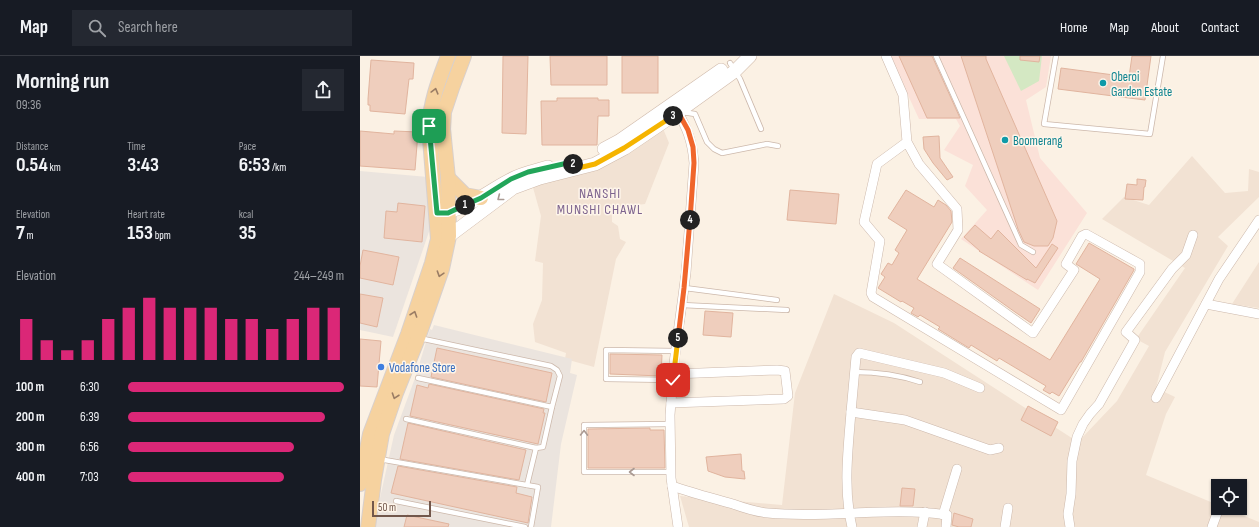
<!DOCTYPE html>
<html lang="en">
<head>
<meta charset="utf-8">
<style>
  body { margin:0; font-family:"Sofia Sans Condensed",sans-serif; background:#242831; color:#f1f3f6; height:100vh; display:flex; flex-direction:column; font-size:15px; white-space:nowrap }
  * { box-sizing:border-box; margin:0 }
  p { font-size:13px; color:#9ea1a6 }
  .icon { flex:none; width:22px; height:22px; fill:none; stroke:currentColor; stroke-width:2; stroke-linecap:round; stroke-linejoin:round }
  .map { position:relative; flex:1; overflow:hidden }
  .details { display:flex; flex-direction:column; background:#171b24; width:360px }
  .details>* { flex:none }
  .tools { position:absolute; left:851px; top:423px; display:grid; gap:8px }
  .tools a { display:grid; place-items:center; width:36px; height:36px; border-radius:0px; background:#171b24; box-shadow:0 1px 3px #0004; font-size:20px }
  .scale { position:absolute; left:12px; bottom:10px; width:59px; box-sizing:border-box; padding-left:4px; border:2px solid #72574b; border-top:0; font-size:11px; line-height:14px; white-space:nowrap; color:#72574b; -webkit-text-stroke:3px #fef5ea; paint-order:stroke }
  .pin { position:absolute; display:grid; place-items:center; width:34px; height:34px; color:#fff; margin:-17px; border-radius:8px; box-shadow:0 2px 6px #0006 }
  .km { position:absolute; width:20px; height:20px; margin:-10px; border-radius:50%; background:#222; color:#fff; font-size:11px; line-height:20px; text-align:center }
  .round { display:grid; place-items:center; flex:none; width:42px; height:42px; border-radius:0px; background:#242831 }
  .headline { display:flex; align-items:center; justify-content:space-between; height:68px; padding:0 16px }
  h1 { font-size:22px; font-weight:700; line-height:30px }
  .metrics { display:grid; grid-template-columns:repeat(3,1fr); gap:6px; height:68px; padding:4px 16px }
  .metrics div { display:grid; align-content:center }
  .metrics b { font-size:20px; font-weight:700 }
  .metrics small { font-size:11px; font-weight:400 }
  .metrics p { font-size:11px }
  .chart { height:112px; padding:8px 16px }
  .chart p { display:flex; justify-content:space-between }
  .chart svg { width:100%; height:72px; margin-top:4px; stroke:#db2777; stroke-width:6 }
  ul { padding:0 16px; list-style:none; font-size:13px }
  li { display:grid; grid-template-columns:64px 48px 1fr; align-items:center; height:30px }
  li i { height:10px; border-radius:5px; background:#db2777 }
  header { display:flex; align-items:center; gap:24px; box-sizing:border-box; height:56px; padding:0 20px; background:#171b24; border-bottom:1px solid #363941 }
  header strong { font-size:19px }
  nav { display:flex; gap:22px; margin-inline-start:auto; font-size:14px }
  .search { width:280px; height:36px; background:#242831; display:flex; align-items:center; gap:10px; box-sizing:border-box; padding:0 14px; border-radius:0px; color:#9ea1a6; font-size:15px }
  main { display:flex; flex:1; min-height:0 }
  .map>svg:first-child { display:block }
  .residential { fill:#f2e2d3 }
  .commercial { fill:#fbe1d8 }
  .industrial { fill:#ebe4de }
  .green { fill:#d4e8c3 }
  .building { fill:#efcebd; stroke:#e1b49e }
  .lines { fill:none; stroke-linecap:round; stroke-linejoin:round }
  .lane-casing { stroke:#ccb8ab; stroke-width:6 }
  .street-casing { stroke:#ccb8ab; stroke-width:10 }
  .secondary-casing { stroke:#d0baab; stroke-width:14 }
  .primary-casing { stroke:#d8d0cd; stroke-width:16 }
  .lane { stroke:#fff; stroke-width:4.5 }
  .street { stroke:#fff; stroke-width:9 }
  .secondary { stroke:#fff; stroke-width:13 }
  .primary { stroke:#f6d29f; stroke-width:14 }
  .oneway { stroke:#9a7c64 }
  .oneway2 { stroke:#aa9a93 }
  .split-1-casing { stroke:#fff; stroke-width:8 }
  .split-2-casing { stroke:#fff; stroke-width:8 }
  .split-3-casing { stroke:#fff; stroke-width:8 }
  .split-4-casing { stroke:#fff; stroke-width:8 }
  .split-5-casing { stroke:#fff; stroke-width:8 }
  .split-6-casing { stroke:#fff; stroke-width:8 }
  .split-1 { stroke:#22a559; stroke-width:5 }
  .split-2 { stroke:#22a559; stroke-width:5 }
  .split-3 { stroke:#f5b400; stroke-width:5 }
  .split-4 { stroke:#f0652b; stroke-width:5 }
  .split-5 { stroke:#f0652b; stroke-width:5 }
  .split-6 { stroke:#f5b400; stroke-width:5 }
  .culture-dot { fill:#0f9aa8; stroke:#fef5ea; stroke-width:1.5 }
  .shop-dot { fill:#3f7fe0; stroke:#fef5ea; stroke-width:1.5 }
  .labels { text-anchor:middle; stroke-width:3; stroke-linejoin:round; paint-order:stroke }
  .culture-label { font-size:13px; fill:#0d838f; stroke:#fef5ea; text-anchor:start }
  .shop-label { font-size:13px; fill:#366cbe; stroke:#fef5ea; text-anchor:start }
  .neighbourhood-label { font-size:14px; letter-spacing:1px; fill:#7d638e; stroke:#fef5ea }
</style>
</head>
<body>
<header>
<strong>Map</strong>
<div class="search"><svg class="icon" aria-label="search" viewBox="0 0 24 24"><circle cx="10" cy="10" r="6"/><path d="M15 15l6 6"/></svg>Search here</div>
<nav><a>Home</a><a>Map</a><a>About</a><a>Contact</a></nav>
</header>
<main>
<section class="details">
<div class="headline"><div><h1>Morning run</h1><p>09:36</p></div><a class="round"><svg class="icon" aria-label="share" viewBox="0 0 24 24"><path d="M12 15V3M7 8l5-5 5 5M5 13v7h14v-7"/></svg></a></div>
<div class="metrics">
<div><p>Distance</p><b>0.54<small> km</small></b></div>
<div><p>Time</p><b>3:43</b></div>
<div><p>Pace</p><b>6:53<small> /km</small></b></div>
</div>
<div class="metrics">
<div><p>Elevation</p><b>7<small> m</small></b></div>
<div><p>Heart rate</p><b>153<small> bpm</small></b></div>
<div><p>kcal</p><b>35</b></div>
</div>
<div class="chart"><p><span>Elevation</span>244–249 m</p>
<svg viewBox="0 0 160 44" preserveAspectRatio="none"><path d="M5 44V19M15 44V32M25 44V38M35 44V32M45 44V19M55 44V12M65 44V6M75 44V12M85 44V12M95 44V12M105 44V19M115 44V19M125 44V25M135 44V19M145 44V12M155 44V12"/></svg>
</div>
<ul>
<li><b>100 m</b>6:30<i style="width:100%"></i></li>
<li><b>200 m</b>6:39<i style="width:91%"></i></li>
<li><b>300 m</b>6:56<i style="width:77%"></i></li>
<li><b>400 m</b>7:03<i style="width:72%"></i></li>
</ul>
</section>
<div class="map">
<svg width="899" height="471" viewBox="0 0 899 471">
  <rect width="100%" height="100%" fill="#fbf1e4"/>
  <!-- residential -->
  <g class="residential">
    <polygon points="302,70 309,87 285,148 252,152 252,166 258,170 260,183 266,186 256,203 234,311 205,303 206,297 175,286 173,268 182,244 183,207 175,205 181,160 172,128 239,112"/>
    <polygon points="832,100 865,137 888,135 889,113 899,116 899,141 858,181 868,190 805,296 796,332 815,341 806,358 786,419 858,449 858,452 865,452 899,466 899,471 329,471 320,440 422,449 435,337 474,238 534,267 718,386 757,345 789,290 776,283 825,212 742,163 764,141 789,149"/>
    <polygon points="899,206 899,252 872,248"/>
  </g>
  <!-- commercial -->
  <polygon class="commercial" points="530,0 691,0 686,31 666,44 680,102 727,157 678,234 601,183 627,154 605,130 613,109 584,94 600,70 596,63 559,63"/>
  <!-- industrial -->
  <g class="industrial">
    <polygon points="0,115 68,121 72,167 33,281 0,274"/>
    <polygon points="74,269 212,303 210,317 217,319 201,388 191,471 15,471 18,451 34,379 55,322 70,273 72,274"/>
  </g>
  <!-- green -->
  <polygon class="green" points="644,0 682,0 679,25 661,35"/>
  <!-- building -->
  <g class="building">
    <polygon points="143,0 168,0 166,78 142,77"/>
    <polygon points="190,0 247,0 247,29 191,29"/>
    <rect x="262" y="0" width="36" height="37"/>
    <polygon points="539,0 572,0 600,62 567,62"/>
    <polygon points="601,0 626,0 626,3 697,165 693,182 688,190 674,190 664,186 658,173"/>
    <polygon points="660,0 680,0 679,6 660,4"/>
    <polygon points="772,0 791,0 785,44 698,33 701,12 769,21"/>
    <polygon points="11,4 54,7 53,23 49,23 45,58 10,55 10,49 8,49 8,43"/>
    <polygon points="197,42 238,42 238,44 249,44 249,60 238,60 237,89 182,89 181,45 197,45"/>
    <polygon points="0,75 34,78 34,75 58,76 55,114 0,110"/>
    <polygon points="579,80 580,102 593,121 587,124 573,107 564,93 563,81"/>
    <polygon points="777,123 786,124 785,131 784,131 783,144 765,143 767,128 777,129"/>
    <polygon points="430,134 479,138 476,168 427,164"/>
    <polygon points="546,134 574,151 578,144 586,149 591,155 592,166 557,223 690,304 740,223 716,208 729,187 774,213 774,214 721,306 720,306 699,340 692,336 690,338 683,334 686,330 639,302 637,305 611,289 609,292 578,273 580,271 560,259 558,261 551,257 554,252 542,245 541,246 518,232 525,221 521,218 528,207 532,209 539,197 535,194 547,174 528,162"/>
    <polygon points="38,147 65,150 62,186 24,182 26,155 37,156"/>
    <polygon points="615,169 631,183 638,174 676,212 692,188 698,192 675,227 667,223 667,224 619,195 620,195 604,181"/>
    <polygon points="3,194 39,201 33,229 0,222 0,210"/>
    <polygon points="600,202 680,253 671,267 655,256 593,212"/>
    <polygon points="0,238 23,242 17,271 0,267"/>
    <polygon points="345,255 373,257 371,281 343,279"/>
    <polygon points="0,283 21,285 17,331 0,330"/>
    <polygon points="77,292 192,317 186,346 71,321"/>
    <polygon points="250,298 302,299 301,320 250,318"/>
    <polygon points="69,328 184,353 183,357 185,357 178,388 50,360 57,329 68,332"/>
    <polygon points="668,350 698,366 691,380 661,364"/>
    <polygon points="48,367 166,394 159,424 40,403"/>
    <polygon points="290,372 290,374 304,374 305,412 228,412 228,373"/>
    <polygon points="381,398 382,415 384,415 385,423 365,421 348,415 346,401"/>
    <polygon points="38,410 157,431 156,437 172,441 168,467 31,437"/>
    <polygon points="542,432 555,433 553,450 540,450"/>
    <polygon points="594,457 613,463 611,471 599,471 592,469"/>
    <polygon points="47,459 89,468 88,471 44,471"/>
  </g>
  <g class="lines">
    <defs>
      <g id="lane">
        <polyline points="576,0 661,189 673,196"/>
        <polyline points="696,0 684,68 790,78 803,0"/>
        <polyline points="370,7 380,23 401,73"/>
        <polyline points="322,56 335,58 347,86 354,93 362,97 407,88 418,90"/>
        <polyline points="325,232 417,244"/>
        <polyline points="322,249 427,254"/>
        <path d="M494,316C516,316 539,319 560,326"/>
        <polyline points="58,322 192,351 200,320 197,314 191,310 59,282"/>
        <polyline points="313,324 246,323 246,294 316,295"/>
        <polyline points="46,363 176,392 167,429"/>
        <polyline points="310,368 224,369 224,416 311,416"/>
        <polyline points="176,392 183,391 192,351"/>
        <polyline points="19,403 178,431 171,471"/>
        <polyline points="36,445 165,471"/>
      </g>
      <g id="street">
        <polyline points="526,0 543,39 547,86 559,108 597,153 598,174 577,208 673,277 714,214 706,208 722,180 726,178 780,208 780,216 701,354 513,241 511,237 520,185 504,166 517,108 547,86"/>
        <path d="M316,52C327,73 332,83 334,107L326,217L314,307L310,359L311,422L318,471"/>
        <polyline points="846,248 899,258"/>
        <polyline points="796,342 859,223 899,164"/>
        <polyline points="311,347 424,343 428,340 425,315 417,314 314,318"/>
        <polyline points="491,356 496,301 499,297 584,317 620,332"/>
        <path d="M312,430C332,437 352,442 373,448C384,452 397,456 408,457C468,463 528,450 587,459L586,471"/>
        <polyline points="583,459 597,413"/>
        <path d="M492,471C483,433 488,394 491,356L545,364L630,394L639,392"/>
        <polyline points="562,471 565,456"/>
        <polyline points="645,471 648,452"/>
        <polyline points="710,471 708,458 711,438 712,405 717,381 723,368 730,358 739,348 775,284 766,276 812,213 826,199 833,179"/>
        <polyline points="852,471 859,452"/>
      </g>
      <g id="secondary">
        <polyline points="244,93 259,85 361,14"/>
        <path d="M78,157C104,156 128,135 150,124C162,117 175,115 188,111"/>
        <polyline points="80,182 89,180 153,132 180,122 235,108 265,92 318,56 375,15 390,0"/>
      </g>
      <g id="primary">
        <polyline points="88,122 105,139 121,142"/>
        <path d="M0,428L10,378L48,278L72,207L78,183L69,70C71,43 79,24 88,0"/>
        <polyline points="8,471 14,424 22,378 36,337 58,282 82,213 89,180 88,122 83,73 84,56 92,32 104,0"/>
      </g>
    </defs>
    <!-- lane casing -->
    <use href="#lane" class="lane-casing"/>
    <!-- street casing -->
    <use href="#street" class="street-casing"/>
    <!-- secondary casing -->
    <use href="#secondary" class="secondary-casing"/>
    <!-- primary casing -->
    <use href="#primary" class="primary-casing"/>
    <!-- lane -->
    <use href="#lane" class="lane"/>
    <!-- street -->
    <use href="#street" class="street"/>
    <!-- secondary -->
    <use href="#secondary" class="secondary"/>
    <!-- primary -->
    <use href="#primary" class="primary"/>
  </g>
  <!-- one-way arrows -->
  <defs><path id="oneway-chevron" d="M-2-3.5L2.5 0L-2 3.5" fill="none" stroke-width="1.6" stroke-linecap="round" stroke-linejoin="round"/></defs>
  <g class="oneway">
    <use href="#oneway-chevron" transform="translate(75 35) rotate(-75)"/>
    <use href="#oneway-chevron" transform="translate(80 218) rotate(108)"/>
    <use href="#oneway-chevron" transform="translate(54 258) rotate(-71)"/>
    <use href="#oneway-chevron" transform="translate(35 340) rotate(109)"/>
  </g>
  <g class="oneway2">
    <use href="#oneway-chevron" transform="translate(140 142) rotate(142)"/>
    <use href="#oneway-chevron" transform="translate(224 377) rotate(-89)"/>
    <use href="#oneway-chevron" transform="translate(272 416) rotate(-180)"/>
  </g>
  <g class="lines">
    <defs>
      <polyline id="split-1" points="69,70 77,157 88,157 105,149"/>
      <polyline id="split-2" points="105,149 121,142 151,123 168,116 212,106 213,108"/>
      <polyline id="split-3" points="213,108 214,113 235,108 264,92 313,60"/>
      <polyline id="split-4" points="313,60 318,56 328,74 333,91 334,107 330,164"/>
      <polyline id="split-5" points="318,282 324,232 330,164"/>
      <polyline id="split-6" points="313,324 318,282"/>
    </defs>
    <!-- split-1 casing -->
    <use href="#split-1" class="split-1-casing"/>
    <!-- split-2 casing -->
    <use href="#split-2" class="split-2-casing"/>
    <!-- split-3 casing -->
    <use href="#split-3" class="split-3-casing"/>
    <!-- split-4 casing -->
    <use href="#split-4" class="split-4-casing"/>
    <!-- split-5 casing -->
    <use href="#split-5" class="split-5-casing"/>
    <!-- split-6 casing -->
    <use href="#split-6" class="split-6-casing"/>
    <!-- split-1 -->
    <use href="#split-1" class="split-1"/>
    <!-- split-2 -->
    <use href="#split-2" class="split-2"/>
    <!-- split-3 -->
    <use href="#split-3" class="split-3"/>
    <!-- split-4 -->
    <use href="#split-4" class="split-4"/>
    <!-- split-5 -->
    <use href="#split-5" class="split-5"/>
    <!-- split-6 -->
    <use href="#split-6" class="split-6"/>
  </g>
  <!-- markers -->
  <g class="culture-dot">
    <circle cx="743" cy="27" r="4"/>
    <circle cx="645" cy="84" r="4"/>
  </g>
  <circle class="shop-dot" cx="21" cy="311" r="4"/>
  <g class="labels">
    <!-- culture labels -->
    <g class="culture-label">
      <text x="751" y="25">Oberoi<tspan x="751" dy="15">Garden Estate</tspan></text>
      <text x="653" y="89">Boomerang</text>
    </g>
    <!-- shop labels -->
    <g class="shop-label">
      <text x="29" y="316">Vodafone Store</text>
    </g>
    <!-- neighbourhood labels -->
    <g class="neighbourhood-label">
      <text x="240" y="142">NANSHI<tspan x="240" dy="16">MUNSHI CHAWL</tspan></text>
    </g>
  </g>
</svg>
<div class="tools">
<a><svg class="icon" aria-label="locate" viewBox="0 0 24 24"><circle cx="12" cy="12" r="6"/><path d="M12 2v4M12 18v4M2 12h4M18 12h4"/></svg></a>
</div>
<div class="scale">50 m</div>
<div class="pin" style="left:69px;top:70px;background:#1e9e55"><svg class="icon" aria-label="arrive" viewBox="0 0 24 24"><path d="M6 21V4h12l-3 4 3 4H6"/></svg></div>
<div class="pin" style="left:313px;top:324px;background:#d93025"><svg class="icon" aria-label="check" viewBox="0 0 24 24"><path d="M5 12l5 5 9-10"/></svg></div>
<b class="km" style="left:105px;top:149px">1</b>
<b class="km" style="left:213px;top:108px">2</b>
<b class="km" style="left:313px;top:60px">3</b>
<b class="km" style="left:330px;top:164px">4</b>
<b class="km" style="left:318px;top:282px">5</b>
</div>
</main>
</body>
</html>
